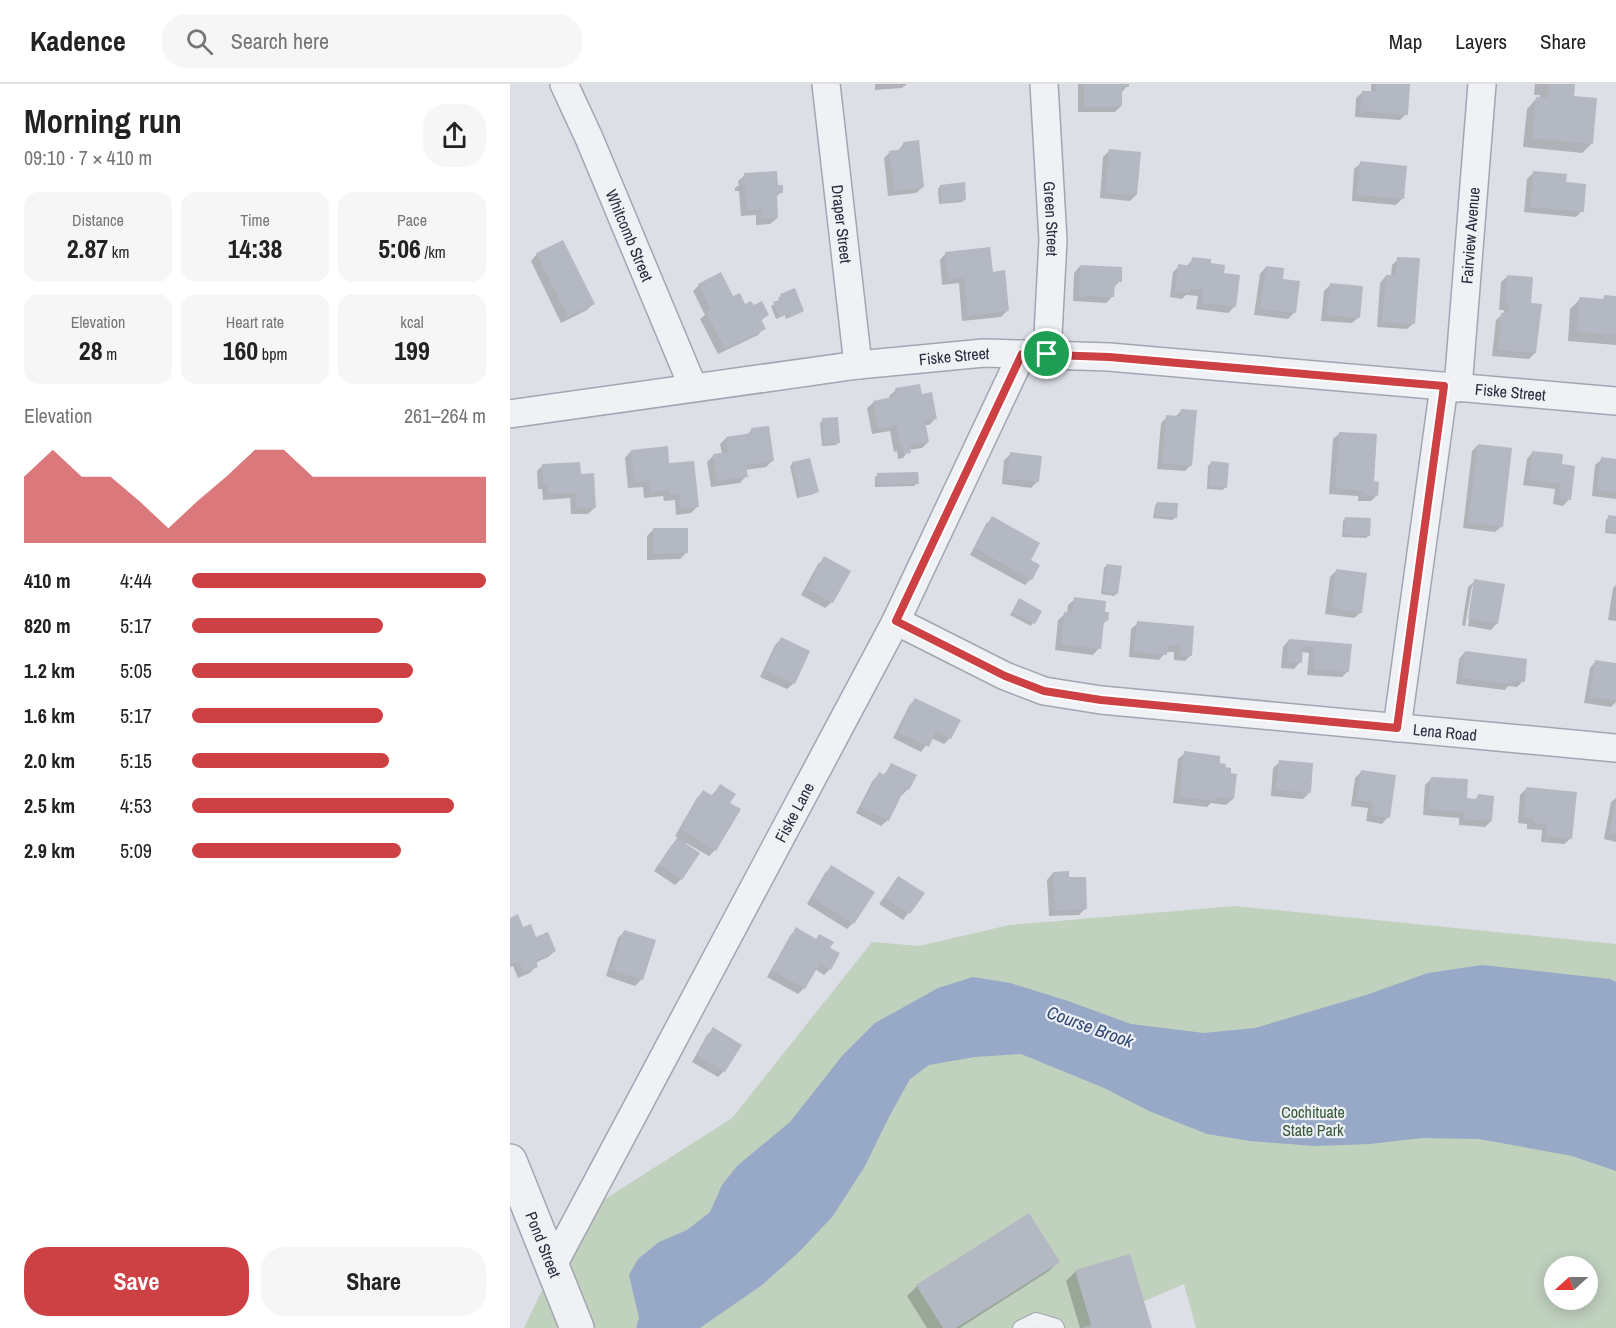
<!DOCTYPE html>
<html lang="en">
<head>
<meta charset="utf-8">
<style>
  body { margin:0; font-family:"Archivo Narrow",sans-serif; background:#f6f6f6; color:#222; height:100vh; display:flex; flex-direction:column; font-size:22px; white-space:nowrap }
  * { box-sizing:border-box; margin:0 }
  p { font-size:20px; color:#767676 }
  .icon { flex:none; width:33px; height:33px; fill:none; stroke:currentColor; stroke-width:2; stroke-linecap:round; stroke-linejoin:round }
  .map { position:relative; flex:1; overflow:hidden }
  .sheet { display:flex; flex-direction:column; background:#fff; width:510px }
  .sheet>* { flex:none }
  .needle { width:39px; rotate:249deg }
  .tools { position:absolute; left:1034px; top:1172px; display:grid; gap:12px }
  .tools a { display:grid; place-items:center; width:54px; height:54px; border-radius:50%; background:#fff; box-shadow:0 3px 15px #0003; font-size:30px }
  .pin { position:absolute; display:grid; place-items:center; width:51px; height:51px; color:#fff; margin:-26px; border:3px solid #fff; border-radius:50%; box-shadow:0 2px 6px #0007 }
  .round { display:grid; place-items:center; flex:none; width:63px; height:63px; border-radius:24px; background:#f6f6f6 }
  .summary { display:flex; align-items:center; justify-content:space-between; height:102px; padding:0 24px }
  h1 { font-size:33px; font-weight:800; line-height:45px }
  .figures { display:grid; grid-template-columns:repeat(3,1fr); gap:9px; height:102px; padding:6px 24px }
  .figures div { display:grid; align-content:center; border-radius:15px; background:#f6f6f6; text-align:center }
  .figures b { font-size:26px; font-weight:800 }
  .figures small { font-size:16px; font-weight:400 }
  .figures p { font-size:16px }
  .chart { height:168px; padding:12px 24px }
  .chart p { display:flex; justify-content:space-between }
  .chart svg { width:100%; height:108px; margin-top:6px; fill:#cd4044; opacity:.7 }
  .action { display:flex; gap:12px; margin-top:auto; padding:12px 24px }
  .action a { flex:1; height:69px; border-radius:24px; background:#cd4044; color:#fff; font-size:24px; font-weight:800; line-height:69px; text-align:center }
  .action a+a { background:#f6f6f6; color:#222 }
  ul { padding:0 24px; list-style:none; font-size:20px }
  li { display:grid; grid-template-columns:96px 72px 1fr; align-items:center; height:45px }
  li i { height:15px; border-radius:8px; background:#cd4044 }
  header { display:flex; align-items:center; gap:36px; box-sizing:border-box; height:84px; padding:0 30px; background:#fff; border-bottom:2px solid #e0e0e0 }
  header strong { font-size:28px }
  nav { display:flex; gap:33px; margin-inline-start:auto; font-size:21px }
  .search { width:420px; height:54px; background:#f6f6f6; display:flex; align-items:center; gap:15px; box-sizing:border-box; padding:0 21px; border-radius:24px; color:#767676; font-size:22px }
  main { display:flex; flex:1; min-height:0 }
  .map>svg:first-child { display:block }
  .green { fill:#c0d1be; fill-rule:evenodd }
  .water { fill:#97a9c7 }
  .shadow { fill:#0003 }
  .building { fill:#b4b8c3 }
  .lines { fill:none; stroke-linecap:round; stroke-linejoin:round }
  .service-casing { stroke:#a2a6b1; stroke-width:16 }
  .minor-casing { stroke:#a2a6b1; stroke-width:30 }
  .tertiary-casing { stroke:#a2a6b1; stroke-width:36 }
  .service { stroke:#eff1f5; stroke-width:14 }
  .minor { stroke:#eff1f5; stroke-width:27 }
  .tertiary { stroke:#eff1f5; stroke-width:33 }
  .route-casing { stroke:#fff; stroke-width:12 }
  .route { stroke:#cd4044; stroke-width:8 }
  .labels { text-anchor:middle; stroke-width:4.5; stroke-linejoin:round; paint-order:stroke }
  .street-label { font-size:16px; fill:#262c3d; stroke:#eceff5 }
  .park-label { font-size:16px; fill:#365934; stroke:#eceff5 }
  .water-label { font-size:18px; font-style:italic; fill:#314671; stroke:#eceff5 }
</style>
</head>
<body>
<header>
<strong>Kadence</strong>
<div class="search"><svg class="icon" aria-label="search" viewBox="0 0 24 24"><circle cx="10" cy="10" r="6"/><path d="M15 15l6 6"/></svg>Search here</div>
<nav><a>Map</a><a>Layers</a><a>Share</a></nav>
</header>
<main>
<section class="sheet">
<div class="summary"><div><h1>Morning run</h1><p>09:10 · 7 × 410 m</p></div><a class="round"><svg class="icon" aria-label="share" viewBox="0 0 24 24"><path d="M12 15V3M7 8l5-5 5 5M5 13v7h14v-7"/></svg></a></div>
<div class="figures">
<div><p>Distance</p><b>2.87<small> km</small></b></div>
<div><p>Time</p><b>14:38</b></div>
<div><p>Pace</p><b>5:06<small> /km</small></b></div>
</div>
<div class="figures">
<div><p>Elevation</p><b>28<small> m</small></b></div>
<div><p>Heart rate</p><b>160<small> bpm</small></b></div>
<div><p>kcal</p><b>199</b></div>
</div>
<div class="chart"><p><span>Elevation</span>261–264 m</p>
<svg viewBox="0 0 160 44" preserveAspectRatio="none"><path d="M0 44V17L10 6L20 17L30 17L40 27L50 38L60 27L70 17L80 6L90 6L100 17L110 17L120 17L130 17L140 17L150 17L160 17V44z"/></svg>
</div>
<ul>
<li><b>410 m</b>4:44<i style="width:100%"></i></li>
<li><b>820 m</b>5:17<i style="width:65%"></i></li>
<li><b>1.2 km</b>5:05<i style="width:75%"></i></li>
<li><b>1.6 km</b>5:17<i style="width:65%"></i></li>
<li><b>2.0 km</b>5:15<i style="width:67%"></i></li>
<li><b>2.5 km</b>4:53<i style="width:89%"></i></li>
<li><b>2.9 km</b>5:09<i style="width:71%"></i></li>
</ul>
<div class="action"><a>Save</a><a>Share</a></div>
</section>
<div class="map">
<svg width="1106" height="1244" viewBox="0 0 1106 1244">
  <rect width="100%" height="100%" fill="#dddfe7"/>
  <!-- green -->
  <path class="green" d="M725,822L1106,860V1244H686L674,1200L572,1244H14L67,1133L222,1034L362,858L409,862L499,841ZM1044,1182H1077V1215H1044Z"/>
  <!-- water -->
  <polygon class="water" points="972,881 1100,895 1106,898 1106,1087 1062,1072 969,1055 912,1054 860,1060 805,1062 740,1057 697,1050 639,1027 594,1004 511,970 465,973 419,981 400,995 380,1031 355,1082 323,1132 288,1169 252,1201 190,1244 126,1244 129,1234 119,1191 128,1175 149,1158 177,1146 200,1128 212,1101 227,1082 280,1038 332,972 365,939 428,904 463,893 500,899 558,917 621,940 694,949 745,944 856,911 918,889"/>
  <!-- shadow -->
  <g class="shadow">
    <polygon points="365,0 397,0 392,4 365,6"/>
    <polygon points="568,0 617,0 617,2 611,9 611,22 605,28 568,28"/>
    <polygon points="861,0 899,0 896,30 890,36 845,33 846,14 853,8 861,9"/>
    <polygon points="1025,0 1064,0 1062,13 1082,59 1072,69 1013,63 1017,25 1026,15 1029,15 1030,11 1024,11"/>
    <polygon points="394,59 413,103 406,109 378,112 374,74 380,68 388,67"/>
    <polygon points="600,66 626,111 620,117 590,114 593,73"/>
    <polygon points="851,79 892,115 886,121 842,117 844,85"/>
    <polygon points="1024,88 1055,99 1072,127 1066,133 1014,128 1017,95"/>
    <polygon points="235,91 267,103 271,108 265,114 267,134 260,140 246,141 246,131 231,132 229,107 225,107 225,104 229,101 228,97"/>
    <polygon points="430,102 455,115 452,118 429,120 428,105"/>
    <polygon points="436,169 497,227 491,233 452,237 449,199 432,201 430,176"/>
    <polygon points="27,170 83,220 77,226 51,239 21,177"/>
    <polygon points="683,175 699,180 713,190 725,222 718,229 686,225 688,212 676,211 672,215 660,213 663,188 669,182 676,183"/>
    <polygon points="888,175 904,239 897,245 867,243 870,199 876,192 881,193 882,181"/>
    <polygon points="570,182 610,197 604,203 603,212 596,219 563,217 564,189"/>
    <polygon points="756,183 771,196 784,229 778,235 744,231 750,190"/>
    <polygon points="998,192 1019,220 1025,269 1019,275 982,272 986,236 993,230 994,226 989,226 991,198"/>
    <polygon points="189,201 257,231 251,237 254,244 248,251 208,270 190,235 195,231 183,207"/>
    <polygon points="820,201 849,233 842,239 811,237 814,207"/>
    <polygon points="271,212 293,227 276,235 275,231 266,235 261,222 270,217 268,214"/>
    <polygon points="1095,213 1106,214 1106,261 1058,257 1060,225 1070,215 1091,216"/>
    <polygon points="386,306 411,312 426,334 419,341 415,341 418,358 412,364 399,366 393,374 388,375 387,367 384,368 380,347 362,350 357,324 364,318 380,315 379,312"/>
    <polygon points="672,326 681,381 675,387 647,385 651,339 657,333 665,333"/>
    <polygon points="313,336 328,358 326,361 312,362 310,339"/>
    <polygon points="242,345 262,377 256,383 235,386 236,392 230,399 201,403 197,378 204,371 212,370 210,360 216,354 236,352"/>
    <polygon points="830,349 867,411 861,417 848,417 848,412 819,410 823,355"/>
    <polygon points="968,361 992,442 985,448 953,444 962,367"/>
    <polygon points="121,367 158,381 187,423 181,429 166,431 165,416 154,417 153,412 134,414 133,403 118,404 115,374"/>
    <polygon points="1023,368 1050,382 1059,415 1053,422 1043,420 1045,405 1013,401 1017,375"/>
    <polygon points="501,370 528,397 521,404 492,400 494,376"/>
    <polygon points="1092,375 1106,376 1106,415 1082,412 1085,381"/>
    <polygon points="283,379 307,408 304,410 287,414 280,382"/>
    <polygon points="701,379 715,403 713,406 697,405 698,382"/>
    <polygon points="33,381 69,391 85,423 78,430 61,430 60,414 33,416 32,405 28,405 27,387"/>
    <polygon points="368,391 407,399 404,402 365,403 365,393"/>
    <polygon points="647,419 665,433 663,436 643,434 645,422"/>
    <polygon points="1099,433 1106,434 1106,450 1095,449 1096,436"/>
    <polygon points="482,434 521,495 515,501 460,471 476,440"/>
    <polygon points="835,434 858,452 856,454 832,453 833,437"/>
    <polygon points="143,446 176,469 170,475 137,476 137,452"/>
    <polygon points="315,474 322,518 315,524 291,511 308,480"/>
    <polygon points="597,481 607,509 604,512 591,510 594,484"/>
    <polygon points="827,486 851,528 844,534 815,530 820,493"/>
    <polygon points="965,497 987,539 981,546 958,542 965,502 962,502 955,542 952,541 958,503"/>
    <polygon points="1106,501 1106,537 1098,536 1103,504"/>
    <polygon points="565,515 593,529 597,536 592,541 589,564 583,571 545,566 548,536 555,530 557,530 558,521"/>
    <polygon points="507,519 530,528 521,542 500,531"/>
    <polygon points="628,539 683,544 681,571 675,577 664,576 664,568 656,568 649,576 619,573 621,545"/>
    <polygon points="271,555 284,599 277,605 250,593 265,561"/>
    <polygon points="779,556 840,561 838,587 832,593 797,591 799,569 791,568 790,578 784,585 771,584 773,563"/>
    <polygon points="955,568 1013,597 1007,603 998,602 995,606 946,600 949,575"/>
    <polygon points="1086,577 1106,580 1106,618 1101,623 1074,619 1080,584"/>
    <polygon points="405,615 440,654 434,660 421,654 411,668 383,654 399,622"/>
    <polygon points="675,669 723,715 716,721 701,719 697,723 663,719 668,675"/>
    <polygon points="770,678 799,709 793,715 761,712 763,684"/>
    <polygon points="381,681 398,705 392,711 390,710 378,736 371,742 346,729 363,696 369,690 373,692"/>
    <polygon points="851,688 878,733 872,740 856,737 858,724 841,722 845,694"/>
    <polygon points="922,694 955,716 964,717 968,712 981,737 975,743 949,741 949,734 913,731 915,701"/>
    <polygon points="210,702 218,720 205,766 199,772 176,759 171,795 165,801 144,787 161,762 168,754 165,752 187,714 193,708 201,712"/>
    <polygon points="1017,704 1061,754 1054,760 1031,758 1032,746 1017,745 1017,740 1008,739 1010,711"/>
    <polygon points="1106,714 1106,758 1094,755 1101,718"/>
    <polygon points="322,783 343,839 337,845 297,820 315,789"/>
    <polygon points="543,789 557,795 575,825 569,831 539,832 537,796"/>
    <polygon points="388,794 412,810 393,836 369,820"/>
    <polygon points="0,835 25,855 45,867 38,873 25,879 26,882 20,889 8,894 3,882 0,883"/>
    <polygon points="286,845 305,856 309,852 318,865 320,885 314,891 305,885 294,904 288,910 257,893 280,852"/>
    <polygon points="114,848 132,895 125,902 96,892 108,854"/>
    <polygon points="203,945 214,987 208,993 182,978 197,951"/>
    <polygon points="519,1131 548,1178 539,1187 450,1244 417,1244 397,1212 407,1202"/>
    <polygon points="566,1187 641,1244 570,1244 556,1197"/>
  </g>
  <!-- building -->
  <g class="building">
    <polygon points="574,0 619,0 619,3 612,3 612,22 574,23"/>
    <polygon points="866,0 900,0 898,31 850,27 852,7 866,7"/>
    <polygon points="1039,0 1065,0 1064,12 1087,14 1083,60 1022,54 1026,13 1037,14"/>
    <polygon points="409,56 414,103 384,107 379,67 394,65 393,58"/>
    <polygon points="599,65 631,68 627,111 595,109"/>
    <polygon points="850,77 897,82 894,115 847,111"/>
    <polygon points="267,87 268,101 273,101 273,109 267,109 268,134 252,135 251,125 237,126 235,101 231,101 231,96 235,96 234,89"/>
    <polygon points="1023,87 1057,90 1056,98 1076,100 1074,128 1020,123"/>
    <polygon points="455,98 456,116 432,118 430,101"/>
    <polygon points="53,156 85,220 58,233 26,169"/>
    <polygon points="480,163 483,188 495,186 499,227 458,232 454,194 438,196 435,168"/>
    <polygon points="682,173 701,175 701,179 715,181 714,189 730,191 726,223 692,219 693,206 680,205 680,209 665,207 668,180 681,182"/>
    <polygon points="887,173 910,174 905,240 872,238 876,191 886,191"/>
    <polygon points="570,181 612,183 612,198 605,198 604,213 569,212"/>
    <polygon points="756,182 774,184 773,195 790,197 786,229 750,225"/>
    <polygon points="211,188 223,212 230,209 235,220 241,217 244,221 252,217 259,231 251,235 256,245 215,265 196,227 201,225 188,200"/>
    <polygon points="997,191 1023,193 1021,219 1032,220 1026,269 988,266 991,229 999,229 999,220 995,220"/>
    <polygon points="820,199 853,202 850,234 817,231"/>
    <polygon points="285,204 294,227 279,234 278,230 269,233 263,218 272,215 270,210"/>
    <polygon points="1094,211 1106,212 1106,251 1067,248 1069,213 1094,215"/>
    <polygon points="410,300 412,310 422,308 427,335 415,337 419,358 400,361 401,369 394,370 393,362 390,362 386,341 368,345 363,317 387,312 385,304"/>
    <polygon points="671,325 687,326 682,382 652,379 656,331 670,332"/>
    <polygon points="328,333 330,359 314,360 312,334"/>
    <polygon points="259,342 264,377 236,381 238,393 207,397 203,370 218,368 216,353 242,349 241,344"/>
    <polygon points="829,348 867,350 864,397 869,398 868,412 853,411 853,407 825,404"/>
    <polygon points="968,360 1002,364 993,443 958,438"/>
    <polygon points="158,362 159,379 184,377 189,423 171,425 170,410 160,411 159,406 140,408 139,397 124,399 121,366"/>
    <polygon points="1022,367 1053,370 1052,380 1065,382 1061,416 1049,415 1051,399 1019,396"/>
    <polygon points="500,368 532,372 529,398 497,395"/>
    <polygon points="1091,373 1106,375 1106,408 1087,406"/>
    <polygon points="300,374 309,408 290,413 282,378"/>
    <polygon points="701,377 719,379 717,404 699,402"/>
    <polygon points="70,378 71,390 84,389 86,424 67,425 66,409 38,410 38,399 33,399 32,380"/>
    <polygon points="408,388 409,400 367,401 367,389"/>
    <polygon points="647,418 668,419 667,434 645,432"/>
    <polygon points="1098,431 1106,432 1106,448 1097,446"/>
    <polygon points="482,432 530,459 521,476 530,481 522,496 465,464"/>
    <polygon points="835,433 861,434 860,452 834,451"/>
    <polygon points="143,444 178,444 178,469 143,470"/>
    <polygon points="314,472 341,487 323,519 297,505"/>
    <polygon points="597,480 612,482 608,510 593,508"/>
    <polygon points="826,485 857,489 852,529 821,524"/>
    <polygon points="964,495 995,500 988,540 958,535"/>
    <polygon points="564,513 596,517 595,528 599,528 598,537 594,537 591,565 551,560 554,528 562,529"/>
    <polygon points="509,514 532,527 525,540 502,528"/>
    <polygon points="627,537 684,542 682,572 669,571 670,562 658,561 657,571 624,568"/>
    <polygon points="271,553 300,567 285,600 255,586"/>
    <polygon points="779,555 842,560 839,588 803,585 804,563 793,562 792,579 777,578"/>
    <polygon points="955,567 1017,575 1015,598 1003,597 1002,600 952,594"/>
    <polygon points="1085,576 1106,579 1106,617 1080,613"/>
    <polygon points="405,614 451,636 441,655 426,647 419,663 388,648"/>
    <polygon points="674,667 710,672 710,679 716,680 715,683 721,684 721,689 727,690 724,715 706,713 705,717 669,713"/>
    <polygon points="769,676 803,679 801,709 766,706"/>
    <polygon points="381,679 407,691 399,706 395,704 379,737 351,723 369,688 375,691"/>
    <polygon points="851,686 886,691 880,734 861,731 863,718 846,716"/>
    <polygon points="921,693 958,695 957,714 967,715 968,710 984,712 982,737 954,735 955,728 918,725"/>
    <polygon points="210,700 226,710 220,719 231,725 206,767 170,745 193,706 203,712"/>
    <polygon points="1016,703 1067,708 1062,755 1036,752 1037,740 1023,739 1023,734 1014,733"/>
    <polygon points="1105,721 1106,721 1106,751 1099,749"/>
    <polygon points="167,754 190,769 172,796 149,780"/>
    <polygon points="321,781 365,808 344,840 302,813"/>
    <polygon points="559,787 559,793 576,793 577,825 545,827 543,788"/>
    <polygon points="388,792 415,809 400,830 374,813"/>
    <polygon points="8,830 13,843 21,840 26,853 38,848 46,867 26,876 28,883 14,889 9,877 2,880 0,876 0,834"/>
    <polygon points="286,843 306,855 309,850 324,858 320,864 330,869 321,886 310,879 295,905 262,886"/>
    <polygon points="114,846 146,856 133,896 101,886"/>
    <polygon points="203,943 232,961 215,988 187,971"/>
    <polygon points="519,1129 550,1178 446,1244 433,1244 406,1201"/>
    <polygon points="620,1170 642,1244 582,1244 565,1186"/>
  </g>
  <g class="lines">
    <defs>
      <polyline id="service" points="510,1244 526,1236 546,1242 547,1244"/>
      <g id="minor">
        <path id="s1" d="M54,0L79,54L183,303"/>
        <path id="s2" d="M316,0L348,281"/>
        <path id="s3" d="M534,0L543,156L537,270"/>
        <path id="s4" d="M948,304L972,0"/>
        <path id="s5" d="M0,330L348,281L474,269L599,273L1106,317"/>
        <path id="s6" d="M386,537L495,592L534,607L591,616L1106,664"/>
        <polyline points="887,644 934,302"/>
        <path id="s7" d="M43,1181L386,537L512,270"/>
      </g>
      <g id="tertiary">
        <path id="s8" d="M0,1077L67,1244"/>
      </g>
    </defs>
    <!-- service casing -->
    <use href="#service" class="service-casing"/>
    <!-- minor casing -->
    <use href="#minor" class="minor-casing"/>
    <!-- tertiary casing -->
    <use href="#tertiary" class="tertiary-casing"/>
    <!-- service -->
    <use href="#service" class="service"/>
    <!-- minor -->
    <use href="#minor" class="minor"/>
    <!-- tertiary -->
    <use href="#tertiary" class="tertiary"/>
  </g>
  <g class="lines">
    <defs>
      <polygon id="route" points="512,270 599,273 934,302 887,644 591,616 534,607 495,592 386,537"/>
    </defs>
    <!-- route casing -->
    <use href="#route" class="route-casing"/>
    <!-- route -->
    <use href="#route" class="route"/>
  </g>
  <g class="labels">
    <!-- street labels -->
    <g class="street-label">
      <text dy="6" stroke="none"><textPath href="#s3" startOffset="135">Green Street</textPath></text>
      <text dy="6" stroke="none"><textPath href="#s2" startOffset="141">Draper Street</textPath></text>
      <text dy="6" stroke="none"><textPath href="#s1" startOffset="165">Whitcomb Street</textPath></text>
      <text dy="6" stroke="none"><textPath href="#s4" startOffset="153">Fairview Avenue</textPath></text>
      <text dy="6" stroke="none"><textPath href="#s5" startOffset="448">Fiske Street</textPath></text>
      <text dy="6" stroke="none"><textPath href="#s5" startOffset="1006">Fiske Street</textPath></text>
      <text dy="6" stroke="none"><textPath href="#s6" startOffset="567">Lena Road</textPath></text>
      <text dy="6" stroke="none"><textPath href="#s7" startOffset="513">Fiske Lane</textPath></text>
      <text dy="6" stroke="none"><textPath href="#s8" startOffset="90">Pond Street</textPath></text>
    </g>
    <!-- park labels -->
    <g class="park-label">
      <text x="803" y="1034">Cochituate<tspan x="803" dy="18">State Park</tspan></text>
    </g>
    <!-- water labels -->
    <g class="water-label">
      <text transform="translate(580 943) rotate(20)" y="6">Course Brook</text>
    </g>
  </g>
</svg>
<div class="tools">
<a><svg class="needle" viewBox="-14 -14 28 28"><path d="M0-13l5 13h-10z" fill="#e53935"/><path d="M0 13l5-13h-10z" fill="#767676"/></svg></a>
</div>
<div class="pin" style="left:537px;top:270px;background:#1e9e55"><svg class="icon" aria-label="arrive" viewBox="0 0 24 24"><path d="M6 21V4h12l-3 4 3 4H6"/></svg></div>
</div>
</main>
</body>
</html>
